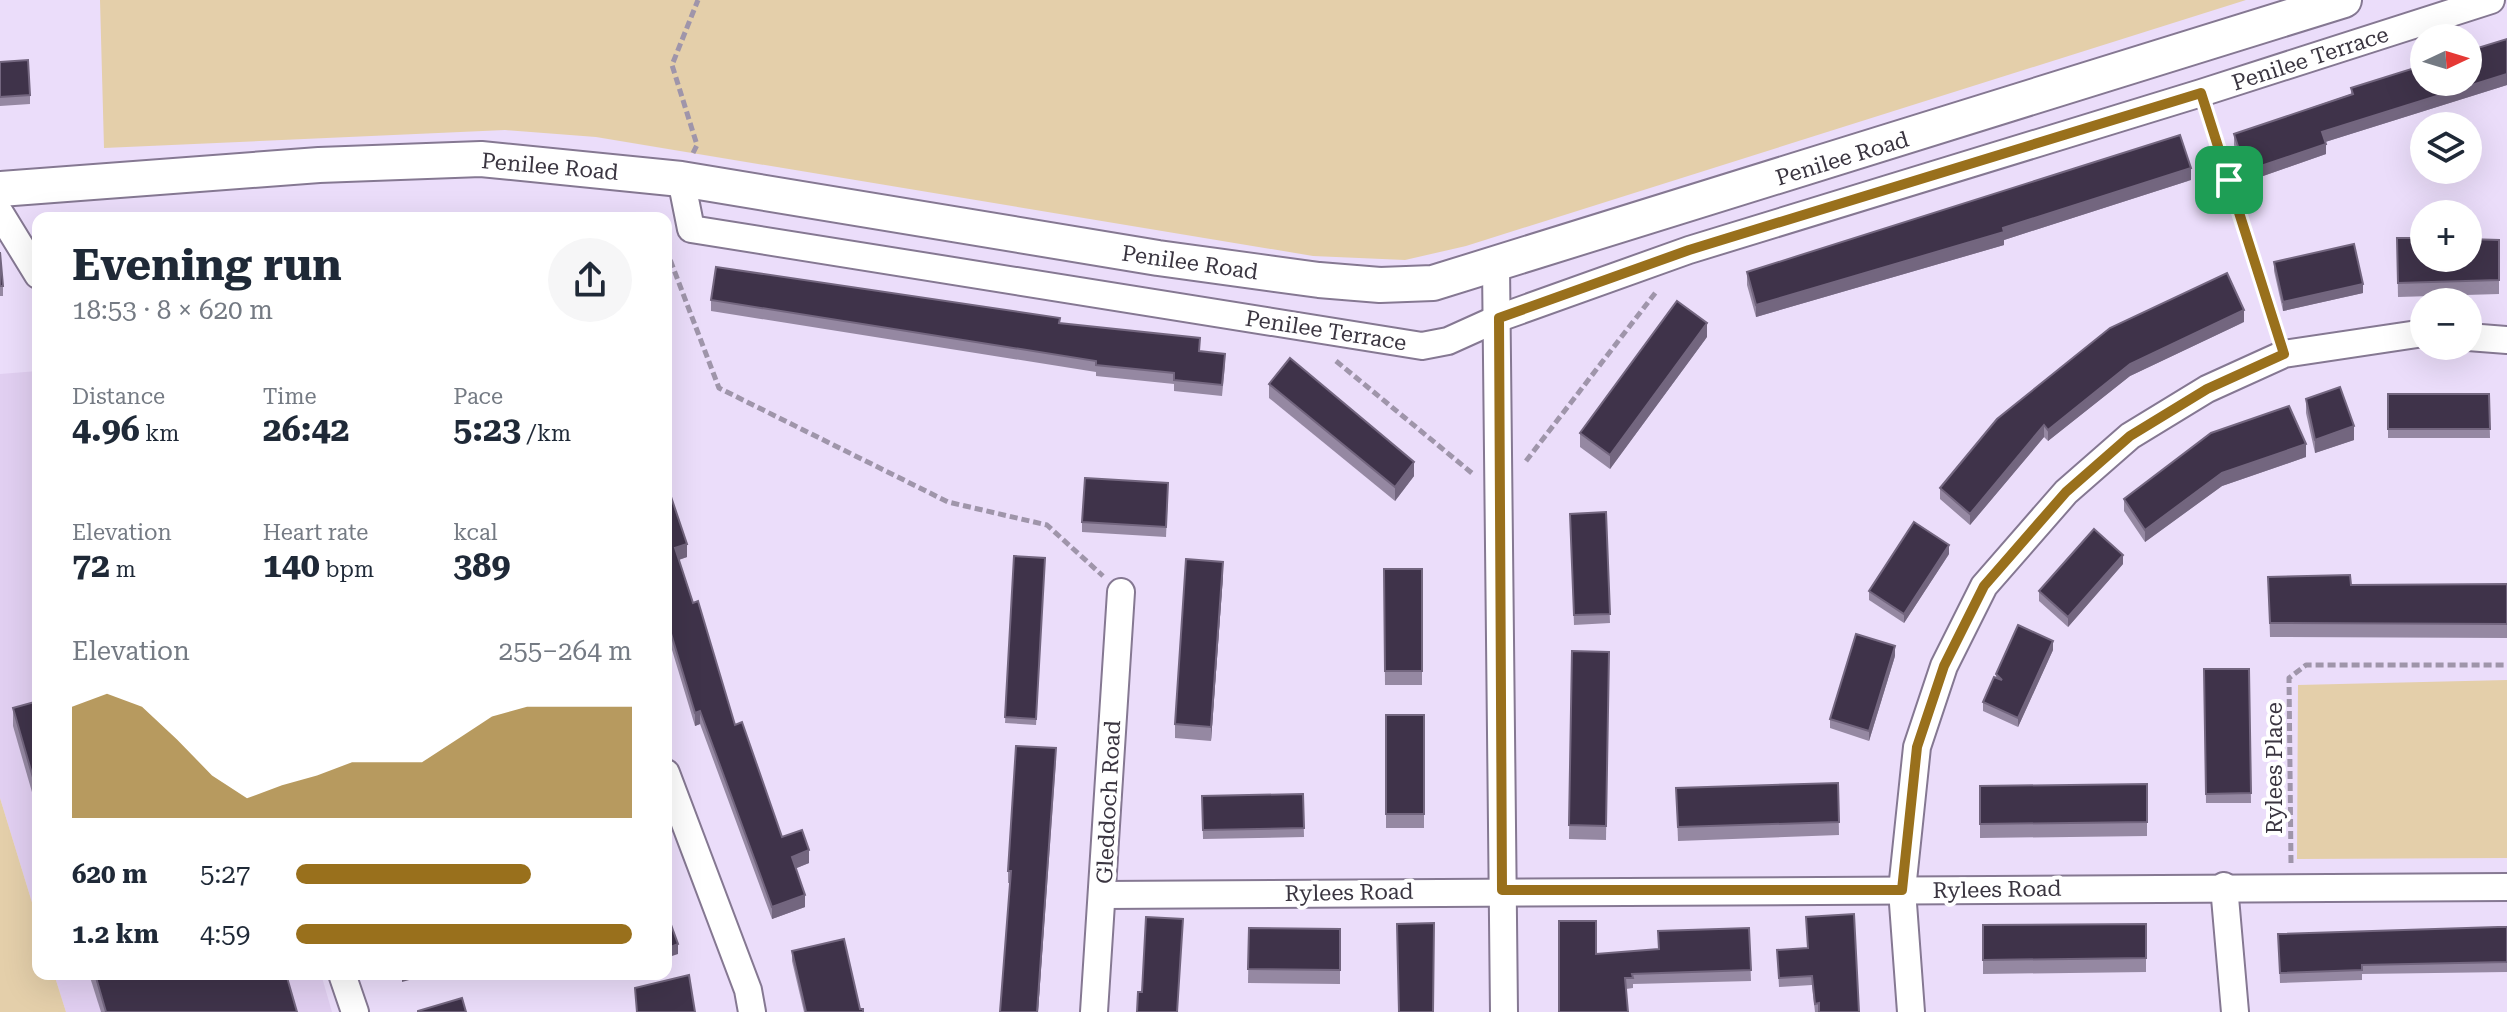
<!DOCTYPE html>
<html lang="en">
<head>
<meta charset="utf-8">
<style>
  body { margin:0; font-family:"Roboto Serif",serif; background:#f6f6f7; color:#1f2937; height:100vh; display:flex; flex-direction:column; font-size:30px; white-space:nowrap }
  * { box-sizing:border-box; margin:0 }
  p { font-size:26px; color:#747a83 }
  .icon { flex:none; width:44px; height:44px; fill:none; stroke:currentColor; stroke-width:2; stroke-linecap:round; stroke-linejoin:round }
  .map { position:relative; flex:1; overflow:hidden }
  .panel { position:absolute; left:32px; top:212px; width:640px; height:768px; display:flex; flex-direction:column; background:#fff; border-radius:16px; box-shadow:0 8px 32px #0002 }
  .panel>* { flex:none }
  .needle { width:52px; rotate:86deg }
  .fabs { position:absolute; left:2410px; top:24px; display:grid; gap:16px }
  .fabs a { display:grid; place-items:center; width:72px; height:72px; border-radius:50%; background:#fff; box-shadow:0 8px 32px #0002; font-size:40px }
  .pin { position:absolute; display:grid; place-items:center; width:68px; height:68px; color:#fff; margin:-34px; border-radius:16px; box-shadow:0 4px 12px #0006 }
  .round { display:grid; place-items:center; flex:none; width:84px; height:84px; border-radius:42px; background:#f6f6f7 }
  .head { display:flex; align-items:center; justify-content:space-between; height:136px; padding:0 40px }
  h1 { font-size:44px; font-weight:700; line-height:60px }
  .figures { display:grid; grid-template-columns:repeat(3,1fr); gap:12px; height:136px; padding:8px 40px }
  .figures div { display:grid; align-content:center }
  .figures b { font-size:34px; font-weight:700 }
  .figures small { font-size:22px; font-weight:400 }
  .figures p { font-size:22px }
  .chart { height:224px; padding:16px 40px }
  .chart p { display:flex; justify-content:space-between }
  .chart svg { width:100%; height:144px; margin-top:8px; fill:#99701c; opacity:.7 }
  ul { padding:0 40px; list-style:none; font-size:26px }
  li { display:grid; grid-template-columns:128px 96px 1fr; align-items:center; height:60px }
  li i { height:20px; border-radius:10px; background:#99701c }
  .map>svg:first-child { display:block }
  .built { fill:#e1cff1 }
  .green { fill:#e4cfaa }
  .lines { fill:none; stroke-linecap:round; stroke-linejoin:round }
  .minor-casing { stroke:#857892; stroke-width:30 }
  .tertiary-casing { stroke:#857892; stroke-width:38 }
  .path { stroke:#9f95aa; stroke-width:5; stroke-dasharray:8 4; stroke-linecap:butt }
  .minor { stroke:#fff; stroke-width:26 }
  .tertiary { stroke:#fff; stroke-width:34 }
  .wall { fill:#9588a2 }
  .shaded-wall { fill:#73667f }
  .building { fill:#3f334a; stroke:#73667f; stroke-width:2 }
  .route-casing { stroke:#fff; stroke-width:16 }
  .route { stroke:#99701c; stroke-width:10 }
  .labels { text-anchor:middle; stroke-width:8; stroke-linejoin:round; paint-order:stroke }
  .street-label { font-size:22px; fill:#3a3540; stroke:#fff }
</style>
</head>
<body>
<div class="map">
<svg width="2507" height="1012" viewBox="0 0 2507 1012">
  <rect width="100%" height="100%" fill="#ebddfa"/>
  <!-- built -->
  <g class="built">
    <polygon points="38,371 38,922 0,798 0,374"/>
    <polygon points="54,974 321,974 332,1012 66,1012"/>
  </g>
  <!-- green -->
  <g class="green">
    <polygon points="100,0 2246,0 1466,246 1405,260 1313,256 596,137 505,130 104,148"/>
    <polygon points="2507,680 2507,858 2297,859 2298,685"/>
    <polygon points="0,798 38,922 38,974 54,974 66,1012 0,1012"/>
  </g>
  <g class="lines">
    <defs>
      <g id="minor">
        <polyline points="681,179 691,229 1422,346 1448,341 1499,318 1689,250 2201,93 2491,0"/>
        <polyline points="0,213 38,275"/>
        <polyline points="1496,266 1504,1012"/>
        <polyline points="2468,337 2507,340"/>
        <polyline points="666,773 748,990 752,1012"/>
        <polyline points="2224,886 2235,1012"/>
        <polyline points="1103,895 2507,887"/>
        <polyline points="342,974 355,1012"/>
        <polyline points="1094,1012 1121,592"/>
        <polyline points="1911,1012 1902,890 1917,747 1944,666 1984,586 2066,492 2130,436 2207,389 2284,354 2424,333"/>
      </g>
      <polyline id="tertiary" points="0,189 319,165 481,159 681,179 1158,258 1319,280 1380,285 1433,283 2344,0"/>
    </defs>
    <!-- minor casing -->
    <use href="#minor" class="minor-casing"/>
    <!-- tertiary casing -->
    <use href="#tertiary" class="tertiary-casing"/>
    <!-- path -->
    <g class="path">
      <polyline points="2209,117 2276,329"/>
      <polyline points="693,153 697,145 672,65 698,0"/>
      <polyline points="666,249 719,388 948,502 1047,525 1103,576"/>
      <polyline points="1336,361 1473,474"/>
      <polyline points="1526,461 1656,292"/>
      <polyline points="2291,863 2289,678 2306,665 2507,665"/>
    </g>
    <!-- minor -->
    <use href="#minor" class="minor"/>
    <!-- tertiary -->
    <use href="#tertiary" class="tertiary"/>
  </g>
  <!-- wall -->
  <g class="wall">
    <polygon points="0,62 30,95 30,104 0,106"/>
    <polygon points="2507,85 2325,142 2326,154 2246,182 2234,145 2234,134 2351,94 2351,88"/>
    <polygon points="2191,180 2004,240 2004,245 1756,317 1747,285 1747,272"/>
    <polygon points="2397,238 2499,240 2499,294 2398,297"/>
    <polygon points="0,252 3,286 3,296 0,296"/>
    <polygon points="2274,262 2363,293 2283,311 2274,271"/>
    <polygon points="711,300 1060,323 1200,351 1225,365 1222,396 1174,391 1174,384 1096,376 1096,372 711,311"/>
    <polygon points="2244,322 2130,376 2048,441 2044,437 1970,525 1940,499 1940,488 1997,419"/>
    <polygon points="1707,337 1610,469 1580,447 1580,433"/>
    <polygon points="1269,384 1414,476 1395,501 1269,398"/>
    <polygon points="2388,394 2489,394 2490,438 2388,438"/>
    <polygon points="2306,399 2354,440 2315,453 2306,413"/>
    <polygon points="2306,457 2222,486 2145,542 2124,511 2124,499"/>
    <polygon points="666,482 687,557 679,560 735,725 782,837 809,863 796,868 805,907 772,919 700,724 695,726 666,630"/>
    <polygon points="1168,493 1166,537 1082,532 1082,522"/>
    <polygon points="1606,512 1610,623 1574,625 1570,514"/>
    <polygon points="1949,554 1904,623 1869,600 1869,591"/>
    <polygon points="1014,556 1045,558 1036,725 1005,723"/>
    <polygon points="2123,564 2068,627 2039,601 2039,591"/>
    <polygon points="1384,569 1422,569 1422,685 1385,685"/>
    <polygon points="1223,576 1211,741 1175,738 1175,724"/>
    <polygon points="2268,577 2351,585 2507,584 2507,638 2270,637"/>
    <polygon points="2053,650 2018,727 1983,711 1983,702 1996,678 1996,674"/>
    <polygon points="1572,651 1609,652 1606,840 1569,839"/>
    <polygon points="1895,656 1869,741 1830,728 1830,719"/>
    <polygon points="2204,669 2249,669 2251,803 2206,803"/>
    <polygon points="38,701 38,813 13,726 13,708"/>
    <rect x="1386" y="715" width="38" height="113"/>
    <polygon points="1056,760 1038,1012 1000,1012 1010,883 1008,883 1008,871"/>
    <polygon points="1838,783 1839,835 1678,841 1676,788"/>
    <polygon points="2147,784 2147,836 1980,838 1980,786"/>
    <polygon points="1303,794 1304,837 1203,839 1202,796"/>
    <polygon points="1806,917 1859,1012 1815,1012 1812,985 1779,987 1777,950 1808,948"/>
    <polygon points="2146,924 2146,972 1983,974 1983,926"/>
    <polygon points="2507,927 2507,972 2362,974 2362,980 2280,983 2278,934"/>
    <polygon points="1249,928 1340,929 1340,984 1248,983"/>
    <polygon points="1749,928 1751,981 1633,984 1633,988 1626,989 1596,954 1659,949"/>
    <polygon points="792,951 860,1009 863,1012 804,1012 792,961"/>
    <polygon points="89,974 286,974 297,1012 101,1012"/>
  </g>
  <!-- shaded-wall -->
  <g class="shaded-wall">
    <polygon points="2507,74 2507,85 2322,143 2322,132"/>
    <polygon points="2326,144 2326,154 2246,182 2246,171"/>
    <polygon points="2191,168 2191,180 2004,240 2004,245 1756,317 1756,305 2003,228"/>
    <polygon points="2363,284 2363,293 2283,311 2283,302"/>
    <polygon points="2244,310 2244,322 2130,376 2048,441 2048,430 2130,364"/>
    <polygon points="1707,323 1707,337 1610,469 1610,455"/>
    <polygon points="2044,425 2044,437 1970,525 1970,514"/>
    <polygon points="2354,426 2354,440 2315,453 2315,440"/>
    <polygon points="2306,444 2306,457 2222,486 2145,542 2145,530 2222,473"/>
    <polygon points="1414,462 1414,476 1395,501 1395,487"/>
    <polygon points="687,544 687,557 675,561 675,548"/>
    <polygon points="1949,545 1949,554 1904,623 1904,614"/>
    <polygon points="2123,555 2123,564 2068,627 2068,617"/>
    <polygon points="1223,562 1223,576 1211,741 1211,727"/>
    <polygon points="2053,641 2053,650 2018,727 2018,718"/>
    <polygon points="1895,646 1895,656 1869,741 1869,731"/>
    <polygon points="700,711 700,724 695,726 695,713"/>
    <polygon points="1056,748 1038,1012 1037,1012"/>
    <polygon points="809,850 809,863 792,870 792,857"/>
    <polygon points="805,895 805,907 772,919 772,907"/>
    <polygon points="678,944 678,954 666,958 666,949"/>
    <polygon points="402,974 431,974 402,982"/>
  </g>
  <!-- building -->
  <g class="building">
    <polygon points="2507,39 2507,74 2322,132 2326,144 2246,171 2234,134 2353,94 2351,88 2424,65 2424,82 2468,82 2468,51"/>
    <polygon points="28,60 30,95 0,97 0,62"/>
    <polygon points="2180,135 2191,168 2003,228 2004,232 1756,305 1747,272"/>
    <polygon points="2397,238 2424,238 2424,258 2468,258 2468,239 2499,240 2499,280 2398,283"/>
    <polygon points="2354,244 2363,284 2283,302 2274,262"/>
    <polygon points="0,252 3,286 0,286"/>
    <polygon points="716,267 1060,318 1059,323 1200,338 1199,351 1225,354 1222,385 1174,380 1174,373 1096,365 1096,361 711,300"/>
    <polygon points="2227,273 2244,310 2130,364 2048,430 2044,425 1970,514 1940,488 1997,419 2110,328"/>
    <polygon points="1677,301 1707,323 1610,455 1580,433"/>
    <polygon points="1290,358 1414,462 1395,487 1269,384"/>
    <polygon points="2340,387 2354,426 2315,440 2306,399"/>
    <polygon points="2388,394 2489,394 2490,429 2388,429"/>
    <polygon points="2289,406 2306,444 2222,473 2145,530 2124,499 2211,433"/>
    <polygon points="1085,478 1168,483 1166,527 1082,522"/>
    <polygon points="666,482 687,544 675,548 693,603 698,601 735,725 742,722 782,837 802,830 809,850 792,857 805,895 772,907 700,711 695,713 666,617"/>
    <polygon points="1606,512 1610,614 1574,615 1570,514"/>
    <polygon points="1914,522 1949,545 1904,614 1869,591"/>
    <polygon points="2094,529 2123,555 2068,617 2039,591"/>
    <polygon points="1014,556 1045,558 1036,719 1005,717"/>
    <polygon points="1186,559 1223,562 1211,727 1175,724"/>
    <polygon points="1384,569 1422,569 1422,671 1385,671"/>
    <polygon points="2350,575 2351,585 2507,584 2507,624 2270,623 2268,577"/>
    <polygon points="2018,625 2053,641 2018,718 1983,702 1994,677 2002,680 1996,674"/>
    <polygon points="1856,634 1895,646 1869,731 1830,719"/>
    <polygon points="1572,651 1609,652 1606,826 1569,825"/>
    <polygon points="2204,669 2249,669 2251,793 2206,794"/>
    <polygon points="38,701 38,795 13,708"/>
    <rect x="1386" y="715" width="38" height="99"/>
    <polygon points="1016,746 1056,748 1037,1012 1000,1012 1011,871 1008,871"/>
    <polygon points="1838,783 1839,822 1678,827 1676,788"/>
    <polygon points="2147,784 2147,822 1980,824 1980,786"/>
    <polygon points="1303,794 1304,828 1203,830 1202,796"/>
    <polygon points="1854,914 1859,1012 1819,1012 1819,1003 1815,1004 1812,976 1779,978 1777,950 1808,948 1806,917"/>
    <polygon points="1146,917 1183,919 1177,1012 1137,1012 1138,992 1142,992"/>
    <polygon points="1559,921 1596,921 1596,954 1659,949 1658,931 1749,928 1751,970 1632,974 1633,978 1625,978 1628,1012 1559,1012"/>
    <polygon points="670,922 678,944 666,949 666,923"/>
    <polygon points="1434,923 1433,1012 1399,1012 1397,924"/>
    <polygon points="2146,924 2146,958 1983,960 1983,925"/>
    <polygon points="2498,927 2507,927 2507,962 2362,965 2362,970 2280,973 2278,934"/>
    <polygon points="1249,928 1340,929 1340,970 1248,969"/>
    <polygon points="844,939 860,1009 863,1009 863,1012 806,1012 792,951"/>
    <polygon points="95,974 286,974 297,1012 106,1012"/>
    <polygon points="689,975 695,1012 637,1012 635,988"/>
    <polygon points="462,998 466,1012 418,1012 418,1011"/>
  </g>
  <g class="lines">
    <defs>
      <polygon id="route" points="2201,93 2284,354 2207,389 2130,436 2066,492 1984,586 1944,666 1917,747 1902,890 1502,890 1499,318 1689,250"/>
    </defs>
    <!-- route casing -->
    <use href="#route" class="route-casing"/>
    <!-- route -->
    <use href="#route" class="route"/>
  </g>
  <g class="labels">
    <!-- street labels -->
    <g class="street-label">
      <text transform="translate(2310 58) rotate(-18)" y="8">Penilee Terrace</text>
      <text transform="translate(1842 158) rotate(-17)" y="8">Penilee Road</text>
      <text transform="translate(550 166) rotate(5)" y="8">Penilee Road</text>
      <text transform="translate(1190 262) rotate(8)" y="8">Penilee Road</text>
      <text transform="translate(1326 330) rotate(9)" y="8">Penilee Terrace</text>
      <text transform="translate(2274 768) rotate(-90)" y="8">Rylees Place</text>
      <text transform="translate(1108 802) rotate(-87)" y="8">Gleddoch Road</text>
      <text transform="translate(1997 889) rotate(-1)" y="8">Rylees Road</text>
      <text transform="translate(1349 892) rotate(-1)" y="8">Rylees Road</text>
    </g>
  </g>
</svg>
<div class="fabs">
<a><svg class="needle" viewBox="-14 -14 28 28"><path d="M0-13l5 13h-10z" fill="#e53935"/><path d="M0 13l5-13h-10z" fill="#747a83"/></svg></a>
<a><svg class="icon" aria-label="layers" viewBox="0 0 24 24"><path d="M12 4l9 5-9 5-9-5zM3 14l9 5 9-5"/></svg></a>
<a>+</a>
<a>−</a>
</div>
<div class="pin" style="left:2229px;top:180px;background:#1e9e55"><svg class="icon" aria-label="arrive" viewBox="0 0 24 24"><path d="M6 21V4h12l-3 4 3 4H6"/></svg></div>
<section class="panel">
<div class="head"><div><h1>Evening run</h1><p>18:53 · 8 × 620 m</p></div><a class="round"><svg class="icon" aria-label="share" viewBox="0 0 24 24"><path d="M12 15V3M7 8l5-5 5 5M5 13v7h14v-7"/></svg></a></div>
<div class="figures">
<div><p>Distance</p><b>4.96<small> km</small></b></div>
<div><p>Time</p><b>26:42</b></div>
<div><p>Pace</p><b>5:23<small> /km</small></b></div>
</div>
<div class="figures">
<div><p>Elevation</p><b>72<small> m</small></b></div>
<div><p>Heart rate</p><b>140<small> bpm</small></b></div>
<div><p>kcal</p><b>389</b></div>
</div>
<div class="chart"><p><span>Elevation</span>255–264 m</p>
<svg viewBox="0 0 160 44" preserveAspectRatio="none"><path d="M0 44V10L10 6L20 10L30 20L40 31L50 38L60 34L70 31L80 27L90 27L100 27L110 20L120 13L130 10L140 10L150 10L160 10V44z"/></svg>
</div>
<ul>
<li><b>620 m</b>5:27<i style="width:70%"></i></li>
<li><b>1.2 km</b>4:59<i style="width:100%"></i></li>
</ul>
</section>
</div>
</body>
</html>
